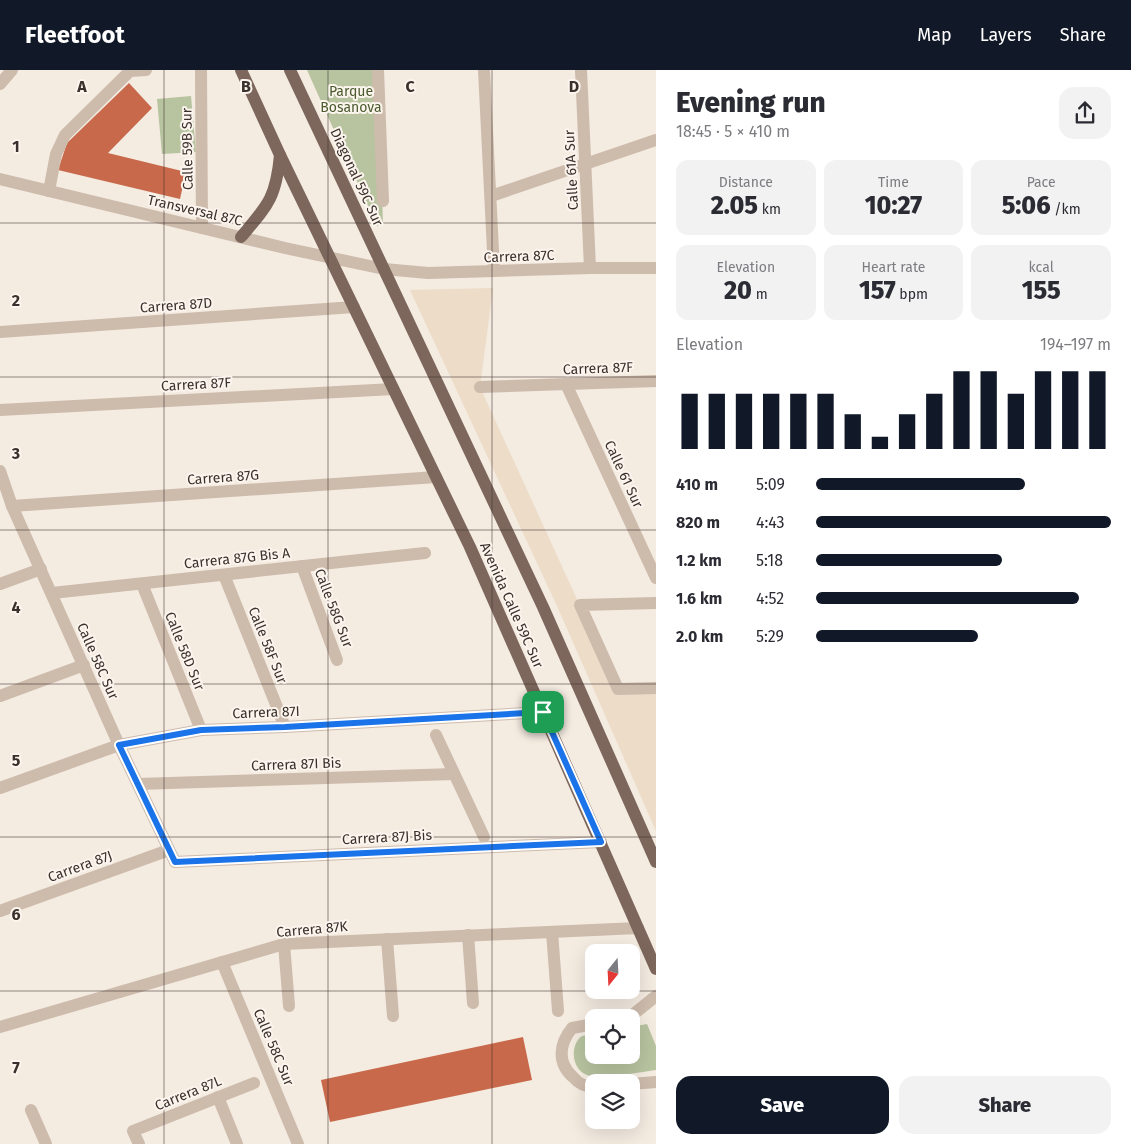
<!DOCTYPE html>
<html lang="en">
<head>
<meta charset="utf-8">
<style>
  body { margin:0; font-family:"Fira Sans",sans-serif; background:#f2f2f3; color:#2b2b33; height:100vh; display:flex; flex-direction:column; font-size:19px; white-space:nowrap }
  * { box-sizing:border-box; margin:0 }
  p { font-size:16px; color:#7c7c81 }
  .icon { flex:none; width:28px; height:28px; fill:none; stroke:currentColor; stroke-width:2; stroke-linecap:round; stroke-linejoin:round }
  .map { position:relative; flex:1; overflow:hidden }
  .details { display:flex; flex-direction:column; background:#fff; width:475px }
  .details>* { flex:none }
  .needle { width:32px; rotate:198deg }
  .controls { position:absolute; left:585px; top:874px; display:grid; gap:10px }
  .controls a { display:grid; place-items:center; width:55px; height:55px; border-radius:10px; background:#fff; box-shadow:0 5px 20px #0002; font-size:25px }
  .pin { position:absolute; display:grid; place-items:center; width:42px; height:42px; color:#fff; margin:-21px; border-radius:10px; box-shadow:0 2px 8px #0006 }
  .round { display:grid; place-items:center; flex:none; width:52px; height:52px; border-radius:15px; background:#f2f2f3 }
  .overview { display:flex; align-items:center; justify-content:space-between; height:85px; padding:0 20px }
  h1 { font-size:28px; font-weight:800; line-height:38px }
  .figures { display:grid; grid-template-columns:repeat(3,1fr); gap:8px; height:85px; padding:5px 20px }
  .figures div { display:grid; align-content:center; border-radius:12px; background:#f2f2f3; text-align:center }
  .figures b { font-size:25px; font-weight:800 }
  .figures small { font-size:14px; font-weight:400 }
  .figures p { font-size:14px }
  .chart { height:140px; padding:10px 20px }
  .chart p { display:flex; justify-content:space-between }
  .chart svg { width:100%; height:90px; margin-top:5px; stroke:#111827; stroke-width:6 }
  .button { display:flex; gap:10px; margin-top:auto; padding:10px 20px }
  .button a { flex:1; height:58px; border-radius:15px; background:#111827; color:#fff; font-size:20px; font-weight:800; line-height:58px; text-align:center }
  .button a+a { background:#f2f2f3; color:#2b2b33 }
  ul { padding:0 20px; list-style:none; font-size:16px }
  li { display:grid; grid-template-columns:80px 60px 1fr; align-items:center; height:38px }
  li i { height:12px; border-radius:6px; background:#111827 }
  header { display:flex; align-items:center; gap:30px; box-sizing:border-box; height:70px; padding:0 25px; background:#111827; color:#fff }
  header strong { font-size:24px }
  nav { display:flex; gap:28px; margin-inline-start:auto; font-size:18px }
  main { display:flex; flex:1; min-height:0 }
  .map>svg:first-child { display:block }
  .green { fill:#b8c4a0 }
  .plaza { fill:#ecdcc8 }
  .building { fill:#c8694b }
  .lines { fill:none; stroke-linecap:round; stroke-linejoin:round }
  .minor { stroke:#cdbbac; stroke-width:12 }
  .major { stroke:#7d675c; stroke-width:12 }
  .route-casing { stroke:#fff; stroke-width:10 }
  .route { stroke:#1a73e8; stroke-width:6 }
  .grid { fill:none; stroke:#3b302b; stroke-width:1; stroke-opacity:0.55 }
  .labels { text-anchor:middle; stroke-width:4; stroke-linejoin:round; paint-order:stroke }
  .park-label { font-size:14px; fill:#4a5a2e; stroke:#fbf5ee }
  .street-label { font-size:14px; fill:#3b302b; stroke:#fbf5ee }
  .grid-label { font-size:16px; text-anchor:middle; font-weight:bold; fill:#3b302b; stroke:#fbf5ee; stroke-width:4; stroke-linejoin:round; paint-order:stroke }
</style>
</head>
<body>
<header>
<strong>Fleetfoot</strong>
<nav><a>Map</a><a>Layers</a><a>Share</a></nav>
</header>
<main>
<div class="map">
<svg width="656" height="1074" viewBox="0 0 656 1074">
  <rect width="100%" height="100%" fill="#f4ebe1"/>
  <!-- green -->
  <g class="green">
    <polygon points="307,0 378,0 383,154 377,156"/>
    <polygon points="191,26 196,82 162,84 157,29"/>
    <path d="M647,954L656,976V1000C640,1002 600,1010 587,1005C572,1000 569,975 582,966C585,965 591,965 594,964V985H631V957Z"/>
  </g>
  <!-- plaza -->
  <polygon class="plaza" points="493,218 480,317 618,619 656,618 656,761 557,536 410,220"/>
  <!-- building -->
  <g class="building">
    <polygon points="129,13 152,38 108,83 186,102 180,129 58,100 67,73"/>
    <polygon points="523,967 532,1010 330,1052 321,1010"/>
  </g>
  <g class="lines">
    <!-- minor -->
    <g class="minor">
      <polyline points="201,0 202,158"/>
      <polyline points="378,0 383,131"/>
      <polyline points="484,0 494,201"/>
      <polyline points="581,0 590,198"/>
      <polyline points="0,14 12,0"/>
      <polyline points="0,109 285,178 384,199 428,203 590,198 656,198"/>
      <polyline points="49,121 56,84 65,65 130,1 146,0"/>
      <polyline points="491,126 656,70"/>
      <polyline points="0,262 354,237"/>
      <polyline points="566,314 656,508"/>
      <polyline points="480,317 656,311"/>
      <polyline points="0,340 393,319"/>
      <polyline points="0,401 12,436 119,675 175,792 601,772"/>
      <polyline points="12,436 436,407"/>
      <polyline points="302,496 337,590"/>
      <polyline points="224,505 285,657"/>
      <polyline points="0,514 41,499"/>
      <polyline points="142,514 201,660"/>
      <polyline points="52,523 425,483"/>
      <polyline points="656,533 580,535 618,619 656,618"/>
      <polyline points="0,626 84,595"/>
      <polyline points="436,665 484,767"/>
      <polyline points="138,714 454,704"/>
      <polyline points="0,718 119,675 201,660 285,657 543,642"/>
      <polyline points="0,841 169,780"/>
      <polyline points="552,862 558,941"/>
      <polyline points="468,865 473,933"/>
      <polyline points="387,869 393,946"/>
      <polyline points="284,874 289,936"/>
      <polyline points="222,892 298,1074"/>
      <polyline points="627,948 630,947 656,926"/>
      <path d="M594,954L572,958C559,974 557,993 573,1007C578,1013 586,1017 594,1017"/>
      <polyline points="0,957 284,874 638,858"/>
      <polyline points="631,1014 656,1012"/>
      <polyline points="218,1027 237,1074"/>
      <polyline points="31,1040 46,1074"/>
      <polyline points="139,1074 133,1061 254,1013"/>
    </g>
    <!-- major -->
    <g class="major">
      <polyline points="241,0 280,85 470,477 656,899"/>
      <polyline points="290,0 543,537 656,792"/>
      <path d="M241,167C268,135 276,128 280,85"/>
    </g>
  </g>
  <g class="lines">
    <defs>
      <polygon id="route" points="543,642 601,772 175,792 119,675 201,660 285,657"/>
    </defs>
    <!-- route casing -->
    <use href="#route" class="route-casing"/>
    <!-- route -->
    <use href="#route" class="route"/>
  </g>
  <!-- grid -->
  <path class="grid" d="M164,0V1074M328,0V1074M492,0V1074M0,153H656M0,307H656M0,460H656M0,614H656M0,767H656M0,921H656"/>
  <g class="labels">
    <!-- park labels -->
    <g class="park-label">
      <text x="351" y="26">Parque<tspan x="351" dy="16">Bosanova</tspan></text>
    </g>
    <!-- street labels -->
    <g class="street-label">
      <text transform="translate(187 79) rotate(-91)" y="5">Calle 59B Sur</text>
      <text transform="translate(571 100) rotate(-93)" y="5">Calle 61A Sur</text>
      <text transform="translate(357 107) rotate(65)" y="5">Diagonal 59C Sur</text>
      <text transform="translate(195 140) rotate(13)" y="5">Transversal 87C</text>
      <text transform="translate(519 186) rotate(-2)" y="5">Carrera 87C</text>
      <text transform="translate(176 235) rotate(-4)" y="5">Carrera 87D</text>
      <text transform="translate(598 298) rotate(-2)" y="5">Carrera 87F</text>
      <text transform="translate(196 314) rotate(-3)" y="5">Carrera 87F</text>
      <text transform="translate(624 404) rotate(65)" y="5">Calle 61 Sur</text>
      <text transform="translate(223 407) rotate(-4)" y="5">Carrera 87G</text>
      <text transform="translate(237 488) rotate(-6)" y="5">Carrera 87G Bis A</text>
      <text transform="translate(512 535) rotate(66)" y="5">Avenida Calle 59C Sur</text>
      <text transform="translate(334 538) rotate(69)" y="5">Calle 58G Sur</text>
      <text transform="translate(268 575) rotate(68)" y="5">Calle 58F Sur</text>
      <text transform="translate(185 581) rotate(68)" y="5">Calle 58D Sur</text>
      <text transform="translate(98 591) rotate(66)" y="5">Calle 58C Sur</text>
      <text transform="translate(266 642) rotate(-2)" y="5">Carrera 87I</text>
      <text transform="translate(296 694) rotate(-2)" y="5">Carrera 87I Bis</text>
      <text transform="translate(387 767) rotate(-3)" y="5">Carrera 87J Bis</text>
      <text transform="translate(80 796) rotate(-20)" y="5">Carrera 87J</text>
      <text transform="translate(312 859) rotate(-5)" y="5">Carrera 87K</text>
      <text transform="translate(274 977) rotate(67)" y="5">Calle 58C Sur</text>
      <text transform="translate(188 1023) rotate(-22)" y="5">Carrera 87L</text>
    </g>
  </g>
  <g class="grid-label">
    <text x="82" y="22">A</text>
    <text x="246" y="22">B</text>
    <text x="410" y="22">C</text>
    <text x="574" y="22">D</text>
    <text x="16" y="82">1</text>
    <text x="16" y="236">2</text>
    <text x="16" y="389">3</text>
    <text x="16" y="543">4</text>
    <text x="16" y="696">5</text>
    <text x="16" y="850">6</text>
    <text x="16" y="1003">7</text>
  </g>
</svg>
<div class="controls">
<a><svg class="needle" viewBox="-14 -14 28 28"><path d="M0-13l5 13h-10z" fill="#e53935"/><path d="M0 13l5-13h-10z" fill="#7c7c81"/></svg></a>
<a><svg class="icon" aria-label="locate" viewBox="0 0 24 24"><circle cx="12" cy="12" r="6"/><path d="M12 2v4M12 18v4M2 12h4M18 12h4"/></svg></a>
<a><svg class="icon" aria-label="layers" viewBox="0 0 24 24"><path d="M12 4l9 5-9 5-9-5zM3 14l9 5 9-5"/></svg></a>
</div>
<div class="pin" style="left:543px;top:642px;background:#1e9e55"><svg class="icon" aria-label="arrive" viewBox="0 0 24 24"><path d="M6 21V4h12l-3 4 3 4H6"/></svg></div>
</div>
<section class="details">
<div class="overview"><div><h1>Evening run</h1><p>18:45 · 5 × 410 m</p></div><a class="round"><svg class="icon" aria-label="share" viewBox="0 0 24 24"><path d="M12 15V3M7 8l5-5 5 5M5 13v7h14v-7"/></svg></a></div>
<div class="figures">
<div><p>Distance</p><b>2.05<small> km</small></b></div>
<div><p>Time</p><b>10:27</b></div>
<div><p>Pace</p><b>5:06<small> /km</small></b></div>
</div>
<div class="figures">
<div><p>Elevation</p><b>20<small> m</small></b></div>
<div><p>Heart rate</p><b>157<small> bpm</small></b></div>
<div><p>kcal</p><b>155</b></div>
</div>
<div class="chart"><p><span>Elevation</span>194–197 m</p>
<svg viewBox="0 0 160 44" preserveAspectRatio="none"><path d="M5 44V17M15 44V17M25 44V17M35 44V17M45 44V17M55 44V17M65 44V27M75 44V38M85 44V27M95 44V17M105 44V6M115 44V6M125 44V17M135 44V6M145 44V6M155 44V6"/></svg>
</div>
<ul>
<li><b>410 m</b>5:09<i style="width:71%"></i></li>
<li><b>820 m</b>4:43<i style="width:100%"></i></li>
<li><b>1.2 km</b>5:18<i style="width:63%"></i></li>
<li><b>1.6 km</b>4:52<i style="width:89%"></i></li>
<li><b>2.0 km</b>5:29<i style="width:55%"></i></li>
</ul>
<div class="button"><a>Save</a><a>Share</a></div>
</section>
</main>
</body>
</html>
